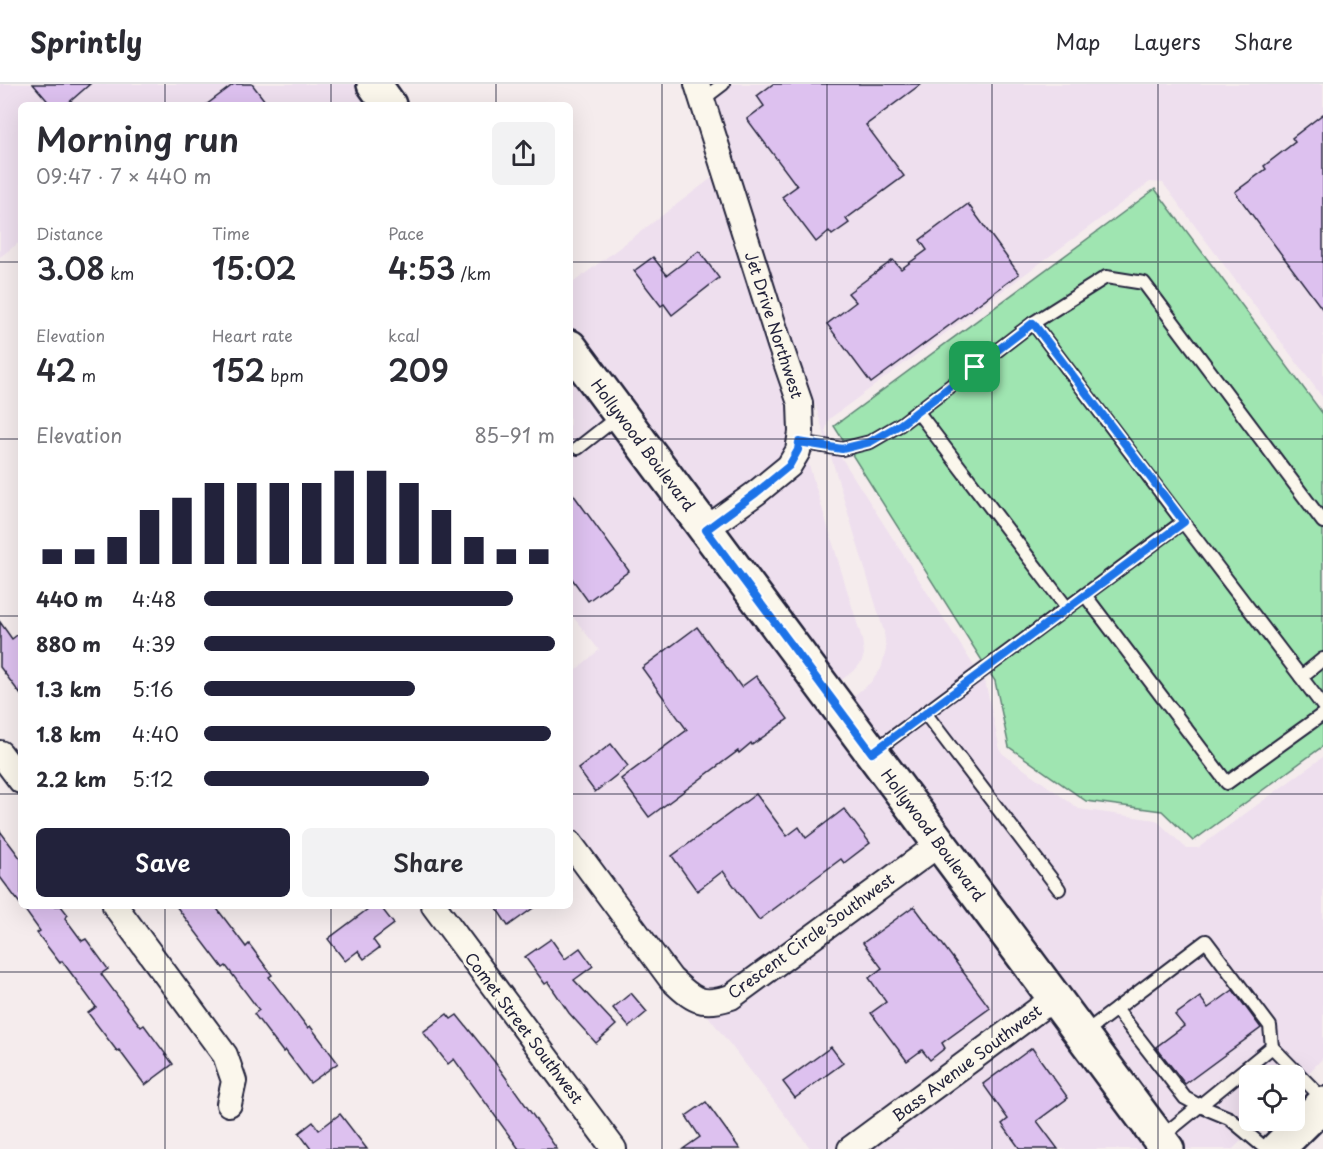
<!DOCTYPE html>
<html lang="en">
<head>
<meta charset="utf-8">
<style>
  body { margin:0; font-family:"Playpen Sans",sans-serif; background:#f2f2f3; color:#2b2b33; height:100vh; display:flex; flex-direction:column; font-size:22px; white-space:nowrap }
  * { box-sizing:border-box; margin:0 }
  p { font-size:20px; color:#7c7c81 }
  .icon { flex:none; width:33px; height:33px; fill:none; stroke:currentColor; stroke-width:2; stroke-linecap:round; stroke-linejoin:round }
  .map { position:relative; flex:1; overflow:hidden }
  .drawer { position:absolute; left:18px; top:18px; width:555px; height:807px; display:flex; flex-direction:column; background:#fff; border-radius:9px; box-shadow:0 6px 24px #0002 }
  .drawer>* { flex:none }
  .fabs { position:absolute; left:1239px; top:981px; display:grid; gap:12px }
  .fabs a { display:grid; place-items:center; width:66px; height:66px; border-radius:9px; background:#fff; box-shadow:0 6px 24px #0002; font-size:30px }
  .pin { position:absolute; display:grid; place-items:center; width:51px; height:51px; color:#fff; margin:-26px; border-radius:12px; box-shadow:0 3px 9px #0006 }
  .round { display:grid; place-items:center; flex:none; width:63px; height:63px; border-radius:9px; background:#f2f2f3 }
  .overview { display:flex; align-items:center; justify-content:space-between; height:102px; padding:0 18px }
  h1 { font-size:33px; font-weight:600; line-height:45px }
  .figures { display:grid; grid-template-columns:repeat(3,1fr); gap:9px; height:102px; padding:6px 18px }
  .figures div { display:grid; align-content:center }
  .figures b { font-size:30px; font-weight:600 }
  .figures small { font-size:16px; font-weight:400 }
  .figures p { font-size:16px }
  .chart { height:168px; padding:12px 18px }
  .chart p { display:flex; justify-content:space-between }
  .chart svg { width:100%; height:108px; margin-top:6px; stroke:#22223b; stroke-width:6 }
  .action { display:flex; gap:12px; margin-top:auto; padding:12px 18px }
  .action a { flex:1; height:69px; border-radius:9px; background:#22223b; color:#fff; font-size:24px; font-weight:600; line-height:69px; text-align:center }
  .action a+a { background:#f2f2f3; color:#2b2b33 }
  ul { padding:0 18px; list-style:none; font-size:20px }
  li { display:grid; grid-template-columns:96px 72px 1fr; align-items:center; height:45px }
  li i { height:15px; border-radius:8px; background:#22223b }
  header { display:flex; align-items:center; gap:36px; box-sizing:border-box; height:84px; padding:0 30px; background:#fff; border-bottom:2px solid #e1e1e2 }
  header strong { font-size:28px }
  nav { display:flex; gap:33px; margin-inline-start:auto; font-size:21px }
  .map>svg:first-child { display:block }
  .built { fill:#eedfee }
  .green { fill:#9fe5b1; stroke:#608476; stroke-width:1.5 }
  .building { fill:#ddc1ef; stroke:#22223b; stroke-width:1.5 }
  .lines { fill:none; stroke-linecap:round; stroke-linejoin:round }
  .lane-casing { stroke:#22223b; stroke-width:16 }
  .street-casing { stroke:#22223b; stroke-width:28 }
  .secondary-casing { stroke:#22223b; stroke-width:38 }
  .lane { stroke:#fbf7ec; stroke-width:12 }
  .street { stroke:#fbf7ec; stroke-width:24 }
  .secondary { stroke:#fbf7ec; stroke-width:33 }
  .route-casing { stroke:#fff; stroke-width:12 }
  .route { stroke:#1a73e8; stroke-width:8 }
  .grid { fill:none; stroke:#22223b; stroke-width:1.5; stroke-opacity:0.55 }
  .labels { text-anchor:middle; stroke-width:6; stroke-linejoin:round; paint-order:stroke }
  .street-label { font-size:16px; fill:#22223b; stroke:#fbf7ec }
</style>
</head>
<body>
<header>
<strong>Sprintly</strong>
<nav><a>Map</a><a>Layers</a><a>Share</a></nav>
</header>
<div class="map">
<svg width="1323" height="1065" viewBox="0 0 1323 1065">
  <rect width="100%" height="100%" fill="#f5eced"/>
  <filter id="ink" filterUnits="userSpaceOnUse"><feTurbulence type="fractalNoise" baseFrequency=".0167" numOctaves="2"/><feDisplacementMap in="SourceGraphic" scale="12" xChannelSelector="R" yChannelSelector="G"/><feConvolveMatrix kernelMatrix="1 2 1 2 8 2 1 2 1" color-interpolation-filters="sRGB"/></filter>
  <g filter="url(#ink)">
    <!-- built -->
    <g class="built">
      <polygon points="0,0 359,0 375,21 21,21 21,157 0,173"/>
      <polygon points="707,0 1323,0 1323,314 1163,99 1150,98 829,335 825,348 986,601 1000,666 1003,670 1079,725 1156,736 1186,764 1198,764 1323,673 1323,974 1295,1003 1294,992 1250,992 1250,1036 1261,1037 1233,1065 1181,1065 847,617 870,599 881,585 886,566 884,548 816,323 790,256"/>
      <polygon points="713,93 769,265 794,332 862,555 864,570 862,577 857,584 835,601 570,244 570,201"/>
      <polygon points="570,283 924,759 727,903 718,906 704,906 698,904 680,888 570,740 570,591 599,566 570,529"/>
      <polygon points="936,775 1039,913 833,1065 811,1065 705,928"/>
      <polygon points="1051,929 1152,1065 867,1065"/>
    </g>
    <!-- green -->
    <polygon class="green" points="1155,105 1323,330 1323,662 1193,757 1162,727 1086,717 1009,663 995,597 834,342"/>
    <!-- building -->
    <g class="building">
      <polygon points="33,0 90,0 66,21 51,21"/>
      <polygon points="234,0 252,0 268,21 206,21"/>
      <polygon points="773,0 921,0 866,41 904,92 846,135 849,139 832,151 829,147 816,158 782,113 797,102 747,35 764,22 757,12"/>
      <polygon points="1323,30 1323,226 1235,108 1266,85 1264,82 1295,58 1292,54"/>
      <polygon points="968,120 1019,190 871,299 827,240 856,218 848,209 893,176 901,185 927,166 920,156"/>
      <polygon points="699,167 719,194 672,231 664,220 661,222 634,187 653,173 667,191"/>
      <polygon points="570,406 629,487 588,517 570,492"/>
      <polygon points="0,538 12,555 21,548 21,611 0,583"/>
      <polygon points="697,543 741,603 756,592 788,635 752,661 751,659 739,669 738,667 649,733 621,695 687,646 642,584"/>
      <polygon points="611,660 628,682 595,708 578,685"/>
      <polygon points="756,710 787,752 799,743 806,754 844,725 870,759 844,779 841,775 759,836 723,787 697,807 672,772"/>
      <polygon points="0,747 21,775 21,821 0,793"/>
      <polygon points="22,822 61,822 68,831 65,834 82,857 86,855 108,885 101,890 141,943 144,941 173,980 145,1001 119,966 117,967 88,929 96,923 62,877 60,879 37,849 40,847"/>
      <polygon points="176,822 215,822 246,863 249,860 272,891 269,893 308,944 310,942 338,979 310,999 285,966 283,968 254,930 259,926 226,882 223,884"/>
      <polygon points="372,822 380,822 394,840 373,856 379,864 364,875 358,867 345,877 328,855"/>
      <polygon points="495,822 536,822 508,842"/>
      <polygon points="914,822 990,924 942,959 945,964 930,976 922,966 907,977 871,929 886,918 869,894 882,884 863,859"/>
      <polygon points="551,855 565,875 580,864 593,882 574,896 616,941 596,959 569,929 548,898 545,900 525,873"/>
      <polygon points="1233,906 1261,944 1185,1000 1156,963 1184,942 1175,931 1200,913 1208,924"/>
      <polygon points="631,909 647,928 629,943 613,924"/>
      <polygon points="447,930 451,935 457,931 494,977 557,1065 519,1065 454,975 448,980 423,948"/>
      <polygon points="831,963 843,979 795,1014 783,998"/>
      <polygon points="1032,964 1068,1014 1037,1037 1058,1065 1020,1065 1002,1040 1008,1035 983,1000"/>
      <polygon points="706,1018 740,1065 683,1065 700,1053 686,1032"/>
      <polygon points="340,1030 367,1065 311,1065 299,1049 313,1038 319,1046"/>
    </g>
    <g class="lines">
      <defs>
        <g id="lane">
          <polyline points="702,16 723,0"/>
          <polyline points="1033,239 1106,193 1144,199 1323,438"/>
          <polyline points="917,327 1067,524"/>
          <polyline points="799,358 842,365 870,358 901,340 1033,239 1183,438"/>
          <polyline points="578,364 620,331"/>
          <polyline points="1085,511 1227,699 1323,630"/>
          <polyline points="1301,593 1323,575"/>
          <polyline points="925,629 1059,805"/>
          <polyline points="873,668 1183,438 1323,622"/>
          <polyline points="1116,925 1185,1014 1200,1022 1229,1034 1266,1065"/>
          <polyline points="1083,950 1206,857 1270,942 1272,963"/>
          <polyline points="1160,1054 1272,963 1323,1015"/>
        </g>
        <g id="street">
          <polyline points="697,0 780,261 800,319 801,348 798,367 789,382 756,409 706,445"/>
          <polyline points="0,669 21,697"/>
          <path d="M570,759L671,895C693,916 701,923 731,913L939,760"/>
          <polyline points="115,822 225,971 234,997 229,1020"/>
          <polyline points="434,822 614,1065"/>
          <polyline points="850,1065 1054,914"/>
        </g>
        <g id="secondary">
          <polyline points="374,0 389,21"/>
          <polyline points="570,263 1167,1065"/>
          <polyline points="1277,1065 1323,1020"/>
        </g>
      </defs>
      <!-- lane casing -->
      <use href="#lane" class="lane-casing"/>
      <!-- street casing -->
      <use href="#street" class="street-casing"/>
      <!-- secondary casing -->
      <use href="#secondary" class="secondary-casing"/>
      <!-- lane -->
      <use href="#lane" class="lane"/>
      <!-- street -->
      <use href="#street" class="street"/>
      <!-- secondary -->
      <use href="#secondary" class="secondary"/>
    </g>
  </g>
  <g class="lines" filter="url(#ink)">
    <defs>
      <polygon id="route" points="1033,239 1184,438 872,669 706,446 756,409 789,382 798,366 799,358 842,365 870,358 901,340"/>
    </defs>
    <!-- route casing -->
    <use href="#route" class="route-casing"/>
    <!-- route -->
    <use href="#route" class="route"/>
  </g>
  <!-- grid -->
  <path class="grid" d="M165,0V21M331,0V21M496,0V21M662,0V1065M827,0V1065M992,0V1065M1158,0V1065M0,178H21M570,178H1323M0,355H21M570,355H1323M0,532H21M570,532H1323M0,710H21M570,710H1323M165,822V1065M331,822V1065M496,822V1065M0,888H1323"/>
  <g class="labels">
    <!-- street labels -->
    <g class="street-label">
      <text transform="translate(774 241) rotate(72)" y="6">Jet Drive Northwest</text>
      <text transform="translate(643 361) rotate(53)" y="6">Hollywood Boulevard</text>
      <text transform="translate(933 751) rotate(53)" y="6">Hollywood Boulevard</text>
      <text transform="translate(811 852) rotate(-36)" y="6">Crescent Circle Southwest</text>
      <text transform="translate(524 944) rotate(53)" y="6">Comet Street Southwest</text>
      <text transform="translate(967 979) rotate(-37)" y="6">Bass Avenue Southwest</text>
    </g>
  </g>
</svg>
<div class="fabs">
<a><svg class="icon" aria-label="locate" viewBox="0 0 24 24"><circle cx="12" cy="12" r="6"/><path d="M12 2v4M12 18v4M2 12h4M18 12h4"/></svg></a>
</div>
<div class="pin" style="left:975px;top:283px;background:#1e9e55"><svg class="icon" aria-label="arrive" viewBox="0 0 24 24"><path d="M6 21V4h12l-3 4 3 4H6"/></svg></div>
<section class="drawer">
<div class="overview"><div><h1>Morning run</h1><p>09:47 · 7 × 440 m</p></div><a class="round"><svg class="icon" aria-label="share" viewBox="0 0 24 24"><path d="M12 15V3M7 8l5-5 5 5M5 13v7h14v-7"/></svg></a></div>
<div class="figures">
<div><p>Distance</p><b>3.08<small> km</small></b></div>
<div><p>Time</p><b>15:02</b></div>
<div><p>Pace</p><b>4:53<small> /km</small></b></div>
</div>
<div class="figures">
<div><p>Elevation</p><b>42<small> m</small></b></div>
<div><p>Heart rate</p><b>152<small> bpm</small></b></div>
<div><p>kcal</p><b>209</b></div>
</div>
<div class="chart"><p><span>Elevation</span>85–91 m</p>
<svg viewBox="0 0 160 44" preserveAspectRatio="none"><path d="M5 44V38M15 44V38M25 44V33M35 44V22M45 44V17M55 44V11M65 44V11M75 44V11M85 44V11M95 44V6M105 44V6M115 44V11M125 44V22M135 44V33M145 44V38M155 44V38"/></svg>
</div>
<ul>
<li><b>440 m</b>4:48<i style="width:88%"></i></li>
<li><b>880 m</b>4:39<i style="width:100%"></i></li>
<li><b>1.3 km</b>5:16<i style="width:60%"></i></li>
<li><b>1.8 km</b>4:40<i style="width:99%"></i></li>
<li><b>2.2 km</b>5:12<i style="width:64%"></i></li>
</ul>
<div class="action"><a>Save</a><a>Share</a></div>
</section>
</div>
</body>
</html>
